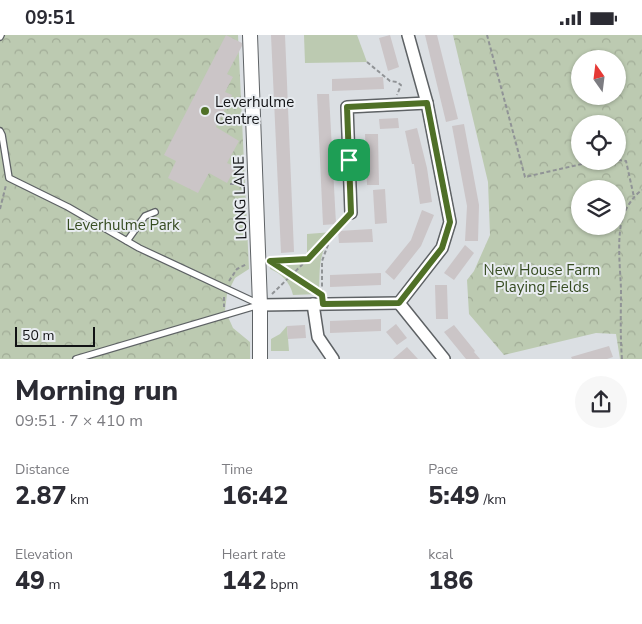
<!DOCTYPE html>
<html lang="en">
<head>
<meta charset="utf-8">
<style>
  body { margin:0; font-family:"Nunito Sans",sans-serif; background:#f7f7f7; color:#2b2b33; height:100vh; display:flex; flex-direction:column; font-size:19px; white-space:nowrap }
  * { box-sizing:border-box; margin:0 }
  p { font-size:16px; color:#7c7c81 }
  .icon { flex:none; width:28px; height:28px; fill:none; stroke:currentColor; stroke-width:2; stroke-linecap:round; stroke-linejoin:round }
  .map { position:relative; height:324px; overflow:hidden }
  .sheet { display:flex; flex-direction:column; background:#fff; flex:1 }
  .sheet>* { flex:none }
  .needle { width:32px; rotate:346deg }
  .fabs { position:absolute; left:571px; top:15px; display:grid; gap:10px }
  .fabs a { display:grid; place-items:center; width:55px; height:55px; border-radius:50%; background:#fff; box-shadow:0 1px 4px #0004; font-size:25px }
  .scale { position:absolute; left:15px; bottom:12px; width:80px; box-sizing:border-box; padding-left:5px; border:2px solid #111214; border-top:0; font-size:14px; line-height:18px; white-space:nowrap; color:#111214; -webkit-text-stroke:4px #e8ecf0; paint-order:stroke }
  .pin { position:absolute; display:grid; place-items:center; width:42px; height:42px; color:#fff; margin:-21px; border-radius:10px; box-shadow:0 2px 8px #0006 }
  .round { display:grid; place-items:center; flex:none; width:52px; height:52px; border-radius:26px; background:#f7f7f7 }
  .overview { display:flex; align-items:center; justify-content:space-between; height:85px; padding:0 15px }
  h1 { font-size:28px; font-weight:800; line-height:38px }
  .figures { display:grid; grid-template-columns:repeat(3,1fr); gap:8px; height:85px; padding:5px 15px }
  .figures div { display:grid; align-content:center }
  .figures b { font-size:25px; font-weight:800 }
  .figures small { font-size:14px; font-weight:400 }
  .figures p { font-size:14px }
  .status { display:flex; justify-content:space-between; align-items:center; height:35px; padding:0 25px; background:#fff; direction:ltr }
  .status svg { height:14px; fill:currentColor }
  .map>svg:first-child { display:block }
  .green { fill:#bccab1 }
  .park { fill:url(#park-crowns); fill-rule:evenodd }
  .building { fill:#cbc5c7 }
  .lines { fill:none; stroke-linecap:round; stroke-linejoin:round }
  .service-casing { stroke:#5e6265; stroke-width:8 }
  .minor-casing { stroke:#5e6265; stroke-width:14 }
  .tertiary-casing { stroke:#5e6265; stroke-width:16 }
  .path { stroke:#909396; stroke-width:2; stroke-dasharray:4 2.5; stroke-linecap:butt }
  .service { stroke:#fff; stroke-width:5.5 }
  .minor { stroke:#fff; stroke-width:11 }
  .tertiary { stroke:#fff; stroke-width:14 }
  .route-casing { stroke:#fff; stroke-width:10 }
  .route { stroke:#4f7027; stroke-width:6 }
  .poi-dot { fill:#4f7027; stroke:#e8ecf0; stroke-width:2 }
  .labels { text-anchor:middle; stroke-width:4; stroke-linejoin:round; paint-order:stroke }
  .poi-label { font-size:15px; fill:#111214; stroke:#e8ecf0; text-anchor:start }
  .street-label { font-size:15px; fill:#111214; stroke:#e8ecf0 }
  .park-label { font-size:15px; fill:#364c21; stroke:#e8ecf0 }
</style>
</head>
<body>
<div class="status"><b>09:51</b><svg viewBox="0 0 49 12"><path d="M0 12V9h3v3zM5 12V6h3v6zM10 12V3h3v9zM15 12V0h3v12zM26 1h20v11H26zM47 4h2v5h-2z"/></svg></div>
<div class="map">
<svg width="642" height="324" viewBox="0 0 642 324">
  <defs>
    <pattern id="park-crowns" width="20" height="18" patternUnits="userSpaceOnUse" patternTransform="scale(1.25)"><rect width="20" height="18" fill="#bccab1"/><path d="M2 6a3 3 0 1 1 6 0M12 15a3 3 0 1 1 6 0" fill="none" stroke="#a1ac97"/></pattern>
  </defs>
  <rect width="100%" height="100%" fill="#dbdfe3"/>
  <!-- green -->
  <g class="green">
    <polygon points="304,0 357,0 367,27 305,28"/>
    <path d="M333,197C318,222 320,229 319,258L318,259L293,260C290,247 282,239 270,234L269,222L307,220V199Z"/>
    <polygon points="287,291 289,316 271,316 271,304 280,299"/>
  </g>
  <!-- park -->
  <g class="park">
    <polygon points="0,0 238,0 249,234 235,243 227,259 225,275 233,293 250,307 250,324 0,324"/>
    <path d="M453,0H642V324H620L616,299L596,298L504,320L469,279L467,245L474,236L490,200L488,147ZM580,24H618V61H580ZM580,89H618V126H580ZM580,154H618V191H580Z"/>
  </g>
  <!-- building -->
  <g class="building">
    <polygon points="226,0 242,8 242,11 227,39 233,42 225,57 232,60 216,92 239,106 227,128 236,132 227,148 209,138 198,158 168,143 176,126 164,120"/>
    <polygon points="271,0 285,0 294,217 281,218"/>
    <polygon points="390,0 399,32 388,36 379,3"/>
    <polygon points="425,0 437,0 458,84 446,87"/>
    <polygon points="383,42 384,54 332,56 332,44"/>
    <polygon points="317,59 329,59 336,189 323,190"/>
    <polygon points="398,83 399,93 380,94 379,84"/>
    <polygon points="464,89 479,170 478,206 465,206 467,171 452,91"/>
    <polygon points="417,93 427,133 432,167 420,169 414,129 412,129 405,96"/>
    <polygon points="365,99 378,99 379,150 367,150"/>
    <polygon points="385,154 387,188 375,189 373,155"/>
    <polygon points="422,175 434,180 421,211 394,245 385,237 411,205"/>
    <polygon points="372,194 373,207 339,208 338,196"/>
    <polygon points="465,210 474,218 454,245 444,238"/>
    <polygon points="381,238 381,250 330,252 330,240"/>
    <polygon points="435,250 447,250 448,284 436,284"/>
    <polygon points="381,284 381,296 330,298 330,286"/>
    <polygon points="396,289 407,303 397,310 386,297"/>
    <polygon points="305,290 306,303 288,304 287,291"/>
    <polygon points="454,290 475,316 474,317 480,324 466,324 444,297"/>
    <polygon points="609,311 613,322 607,324 572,324 571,322"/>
    <polygon points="407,312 418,324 393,324"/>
  </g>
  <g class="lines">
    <defs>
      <g id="service">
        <polyline points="0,2 1,0"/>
        <polyline points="0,96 2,100 9,143 68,172 139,213 259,269"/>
        <polyline points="127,206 145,181 155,177"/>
        <polyline points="76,324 259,270"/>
      </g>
      <g id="minor">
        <polyline points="351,178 347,72 427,68"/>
        <polyline points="399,268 442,213 450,187 427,68 408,0"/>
        <polyline points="399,268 444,324"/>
        <polyline points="313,269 318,302 333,324"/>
        <polyline points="260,270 399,268"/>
      </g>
      <polyline id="tertiary" points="250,0 260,270 260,324"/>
    </defs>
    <!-- service casing -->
    <use href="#service" class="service-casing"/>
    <!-- minor casing -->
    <use href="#minor" class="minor-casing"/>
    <!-- tertiary casing -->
    <use href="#tertiary" class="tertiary-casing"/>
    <!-- path -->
    <g class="path">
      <polyline points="487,0 525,142 595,126"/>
      <polyline points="367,27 390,46 397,47 401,50 397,60"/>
      <polyline points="618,125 626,126 634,162"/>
      <polyline points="230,149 243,149"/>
      <polyline points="0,174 6,150"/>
      <polyline points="270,226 318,257"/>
      <polyline points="271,226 308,224 344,185"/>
      <polyline points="229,246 237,234 247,229"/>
      <polyline points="322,258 322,226 332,199"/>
      <polyline points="272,259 308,224"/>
      <polyline points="224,262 224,272"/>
      <path d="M622,324C620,300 621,277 621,254C620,231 617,206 622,184C625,174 633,161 642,155"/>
    </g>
    <!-- service -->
    <use href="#service" class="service"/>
    <!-- minor -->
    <use href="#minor" class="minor"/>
    <!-- tertiary -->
    <use href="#tertiary" class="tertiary"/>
  </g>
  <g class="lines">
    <defs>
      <polygon id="route" points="427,68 450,187 442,213 399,268 323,269 322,260 270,226 308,224 351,178 347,72"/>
    </defs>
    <!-- route casing -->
    <use href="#route" class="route-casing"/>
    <!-- route -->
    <use href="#route" class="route"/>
  </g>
  <!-- markers -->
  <circle class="poi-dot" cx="205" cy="76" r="5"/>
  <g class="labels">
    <!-- poi labels -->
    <g class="poi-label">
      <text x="215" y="72">Leverhulme<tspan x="215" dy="17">Centre</tspan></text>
    </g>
    <!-- street labels -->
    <g class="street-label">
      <text transform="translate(240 163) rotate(-92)" y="5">LONG LANE</text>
    </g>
    <!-- park labels -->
    <g class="park-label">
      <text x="123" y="195">Leverhulme Park</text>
      <text x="542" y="240">New House Farm<tspan x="542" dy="17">Playing Fields</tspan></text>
    </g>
  </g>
</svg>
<div class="fabs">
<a><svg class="needle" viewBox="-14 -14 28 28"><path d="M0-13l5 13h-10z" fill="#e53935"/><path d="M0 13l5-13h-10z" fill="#7c7c81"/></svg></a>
<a><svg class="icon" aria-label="locate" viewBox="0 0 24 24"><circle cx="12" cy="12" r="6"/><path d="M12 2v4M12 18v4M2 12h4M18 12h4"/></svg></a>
<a><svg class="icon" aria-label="layers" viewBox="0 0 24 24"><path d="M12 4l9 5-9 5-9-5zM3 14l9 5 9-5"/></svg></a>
</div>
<div class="scale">50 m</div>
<div class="pin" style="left:349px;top:125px;background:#1e9e55"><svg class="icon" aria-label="arrive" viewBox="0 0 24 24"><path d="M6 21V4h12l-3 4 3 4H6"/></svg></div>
</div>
<section class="sheet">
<div class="overview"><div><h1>Morning run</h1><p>09:51 · 7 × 410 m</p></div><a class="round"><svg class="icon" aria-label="share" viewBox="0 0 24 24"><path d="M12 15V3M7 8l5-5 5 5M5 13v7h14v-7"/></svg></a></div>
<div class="figures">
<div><p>Distance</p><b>2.87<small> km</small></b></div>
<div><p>Time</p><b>16:42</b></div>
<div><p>Pace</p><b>5:49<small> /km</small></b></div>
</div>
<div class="figures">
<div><p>Elevation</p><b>49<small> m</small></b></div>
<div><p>Heart rate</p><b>142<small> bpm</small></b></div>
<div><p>kcal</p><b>186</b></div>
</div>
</section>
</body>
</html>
